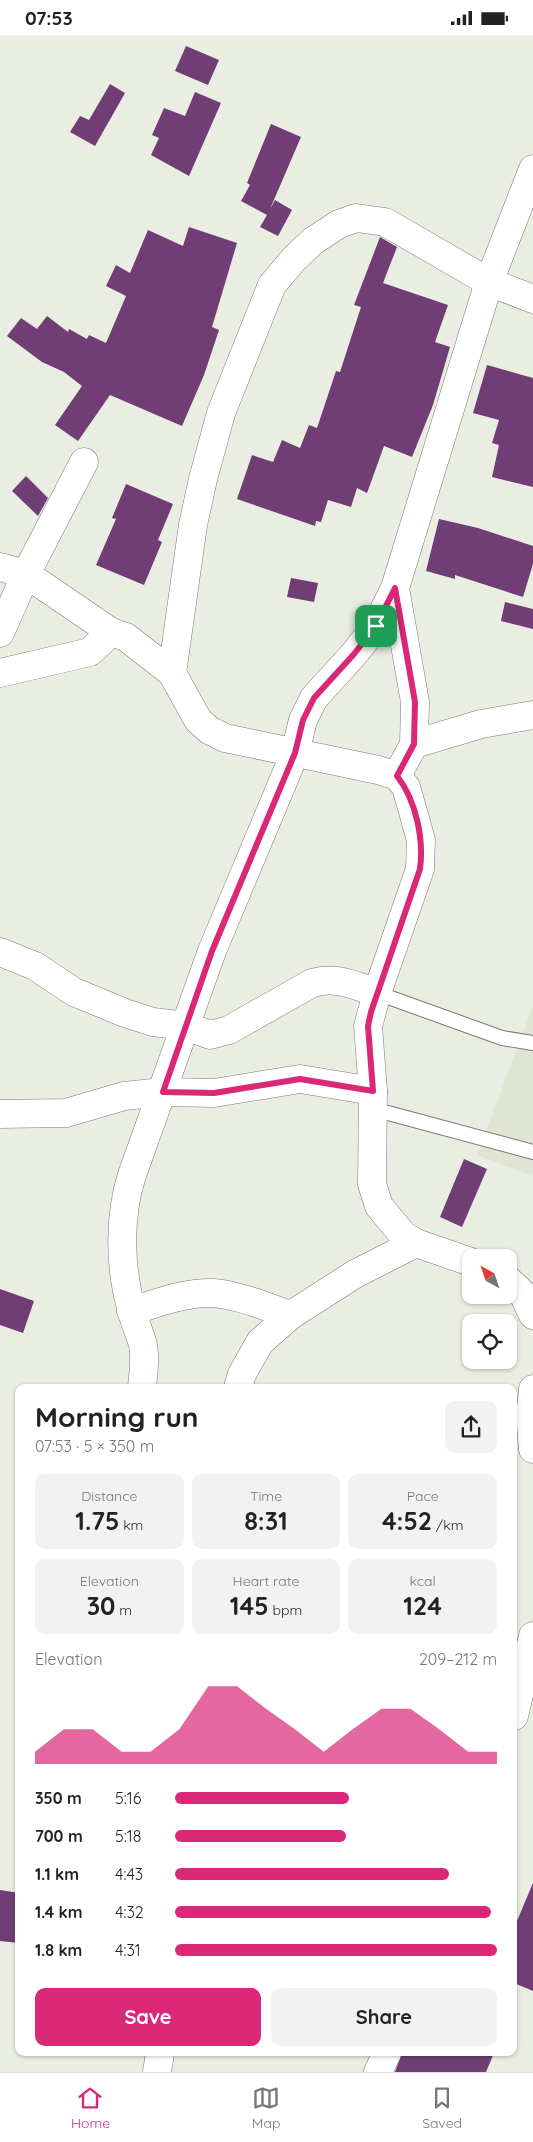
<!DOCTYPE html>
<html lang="en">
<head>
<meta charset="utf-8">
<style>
  body { margin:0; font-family:Quicksand,sans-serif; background:#f2f2f2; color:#222; height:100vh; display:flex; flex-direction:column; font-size:19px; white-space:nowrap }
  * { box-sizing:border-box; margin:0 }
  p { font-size:16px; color:#767676 }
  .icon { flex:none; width:28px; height:28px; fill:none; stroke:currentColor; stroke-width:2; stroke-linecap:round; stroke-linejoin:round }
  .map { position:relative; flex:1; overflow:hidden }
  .side { position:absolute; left:15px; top:1349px; width:502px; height:672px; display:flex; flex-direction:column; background:#fff; border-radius:10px; box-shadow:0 1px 4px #0004 }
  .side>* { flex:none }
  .needle { width:32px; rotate:320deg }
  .fabs { position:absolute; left:462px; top:1214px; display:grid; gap:10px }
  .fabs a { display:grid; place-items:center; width:55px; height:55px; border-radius:10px; background:#fff; box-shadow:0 1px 4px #0004; font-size:25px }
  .pin { position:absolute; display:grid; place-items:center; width:42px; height:42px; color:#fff; margin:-21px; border-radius:10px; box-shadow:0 2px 8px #0006 }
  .round { display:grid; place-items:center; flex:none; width:52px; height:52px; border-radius:10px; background:#f2f2f2 }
  .headline { display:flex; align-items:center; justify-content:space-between; height:85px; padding:0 20px }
  h1 { font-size:28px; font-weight:700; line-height:38px }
  .figures { display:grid; grid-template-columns:repeat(3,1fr); gap:8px; height:85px; padding:5px 20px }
  .figures div { display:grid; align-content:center; border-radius:10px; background:#f2f2f2; text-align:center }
  .figures b { font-size:25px; font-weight:700 }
  .figures small { font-size:14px; font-weight:400 }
  .figures p { font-size:14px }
  .chart { height:140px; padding:10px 20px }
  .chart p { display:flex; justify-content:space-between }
  .chart svg { width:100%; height:90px; margin-top:5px; fill:#db2777; opacity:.7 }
  .button { display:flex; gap:10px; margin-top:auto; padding:10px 20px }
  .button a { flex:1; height:58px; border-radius:10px; background:#db2777; color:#fff; font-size:20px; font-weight:700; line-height:58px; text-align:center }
  .button a+a { background:#f2f2f2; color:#222 }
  ul { padding:0 20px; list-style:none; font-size:16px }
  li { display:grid; grid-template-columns:80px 60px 1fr; align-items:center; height:38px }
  li i { height:12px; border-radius:6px; background:#db2777 }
  .status { display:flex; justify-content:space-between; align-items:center; height:35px; padding:0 25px; background:#fff; direction:ltr }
  .status svg { height:14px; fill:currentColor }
  .dock { display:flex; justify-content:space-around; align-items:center; height:70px; border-top:1px solid #e0e0e0; background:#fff; font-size:14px; color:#767676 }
  .dock a { display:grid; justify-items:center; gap:2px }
  .dock .active { color:#db2777 }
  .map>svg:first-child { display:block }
  .built { fill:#e0e4d2 }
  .building { fill:#703e74 }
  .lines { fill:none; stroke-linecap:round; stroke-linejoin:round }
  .lane-casing { stroke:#797b71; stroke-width:16 }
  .street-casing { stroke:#797b71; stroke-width:29 }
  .lane { stroke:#fff; stroke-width:14 }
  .street { stroke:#fff; stroke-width:28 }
  .route-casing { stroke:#fff; stroke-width:10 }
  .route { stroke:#db2777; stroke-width:6 }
</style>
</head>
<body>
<div class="status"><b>07:53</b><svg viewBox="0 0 49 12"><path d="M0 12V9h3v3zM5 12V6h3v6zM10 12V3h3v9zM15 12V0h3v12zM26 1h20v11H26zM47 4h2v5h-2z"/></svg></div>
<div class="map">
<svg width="533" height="2037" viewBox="0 0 533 2037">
  <rect width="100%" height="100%" fill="#eaede2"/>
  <!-- built -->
  <polygon class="built" points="533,971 533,1141 477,1120"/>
  <!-- building -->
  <g class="building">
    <polygon points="186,11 219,25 208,50 175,36"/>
    <polygon points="110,49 125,58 95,111 70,97 80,81 89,85"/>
    <polygon points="195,57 221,68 189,141 151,120 159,103 152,100 164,73 185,81"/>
    <polygon points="271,89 301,102 270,174 275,165 292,175 278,201 260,192 267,180 241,166 250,150 247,148"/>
    <polygon points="189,192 237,208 212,292 219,295 204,340 182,391 110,360 78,406 55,390 82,351 64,337 42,327 7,301 21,283 37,294 47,281 68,297 69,294 87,304 89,300 106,308 126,261 106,251 116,230 130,238 148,195 183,211"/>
    <polygon points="380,202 397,212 383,248 448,270 435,307 450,312 433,370 412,422 384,411 367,458 357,453 351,472 328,465 321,487 316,486 315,491 237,464 252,420 273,427 282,405 300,413 309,390 317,393 336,336 340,337 361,272 354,270"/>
    <polygon points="487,330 533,343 533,452 492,442 499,410 492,408 499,385 473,378"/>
    <polygon points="26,441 48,463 38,481 12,456"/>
    <polygon points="126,449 173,469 158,505 162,507 144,550 96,530 116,484 112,483"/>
    <polygon points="439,484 478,493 533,511 533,529 523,562 455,540 455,544 426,536"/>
    <polygon points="291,543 318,548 314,567 287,562"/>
    <polygon points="505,567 533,574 533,594 501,586"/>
    <polygon points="464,1124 487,1134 462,1192 440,1182"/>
    <polygon points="0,1254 34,1266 23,1298 0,1290"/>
    <polygon points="533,1848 533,1956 514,1948 514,1893"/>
    <polygon points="0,1855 19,1858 19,1908 0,1906"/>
    <polygon points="402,2018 494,2018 486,2037 395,2037"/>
  </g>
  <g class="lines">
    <defs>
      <g id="lane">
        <polyline points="377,958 502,1003 533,1008"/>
        <polyline points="373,1074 533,1117"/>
      </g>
      <g id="street">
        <polyline points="0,532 26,539 111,597"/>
        <polyline points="395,553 415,667 414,709 397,741"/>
        <polyline points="0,598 26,539 84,427"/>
        <polyline points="0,638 90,617 111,597 126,602 172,638 198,685 209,695 225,703 378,735 397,741 406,752 421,805 420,834 377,958 368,991 373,1056 372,1149 379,1171 403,1200 416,1208 471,1227"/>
        <polyline points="172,638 193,490 203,444 221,378 272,250 294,224 313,206 339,189 356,183 385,187 489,247 533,264"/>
        <polyline points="414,709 481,689 533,680"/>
        <path d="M0,917L35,931L74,957L125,978L153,987L186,991L210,1000L229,995L312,948C336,941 354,950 377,958"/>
        <polyline points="0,1079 66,1078 124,1061 163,1057 214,1058 300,1044 373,1056"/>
        <polyline points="509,1246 523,1259 533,1280"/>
        <path d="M131,1276C158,1268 185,1257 213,1258C239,1260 266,1272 291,1280"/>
        <path d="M142,1352C143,1339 146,1324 143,1310C140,1299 135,1288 132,1277C120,1234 118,1183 132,1140L212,916L295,718L303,685L314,663L354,619L376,591L395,553L489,247L533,134"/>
        <polyline points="238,1352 242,1339 260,1307 291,1280 355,1239 416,1208"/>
        <polyline points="533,1354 530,1380 533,1414"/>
        <polyline points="514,1681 533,1601"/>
        <polyline points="157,2037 160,2018"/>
        <polyline points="378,2037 387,2018"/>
      </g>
    </defs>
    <!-- lane casing -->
    <use href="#lane" class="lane-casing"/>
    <!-- street casing -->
    <use href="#street" class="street-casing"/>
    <!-- lane -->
    <use href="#lane" class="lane"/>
    <!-- street -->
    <use href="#street" class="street"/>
  </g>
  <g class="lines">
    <defs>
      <path id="route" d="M395,553L415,667L414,709L397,741C416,765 424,804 420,834L371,977L368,991L373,1056L300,1044L214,1058L163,1057L212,916L295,718L303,685L314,663L354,619L376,591Z"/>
    </defs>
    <!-- route casing -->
    <use href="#route" class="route-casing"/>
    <!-- route -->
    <use href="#route" class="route"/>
  </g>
</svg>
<div class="fabs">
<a><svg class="needle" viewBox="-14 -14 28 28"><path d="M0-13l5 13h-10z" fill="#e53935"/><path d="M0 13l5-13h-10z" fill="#767676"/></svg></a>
<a><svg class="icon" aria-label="locate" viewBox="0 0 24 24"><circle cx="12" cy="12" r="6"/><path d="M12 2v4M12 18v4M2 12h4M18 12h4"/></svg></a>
</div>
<div class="pin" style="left:376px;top:591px;background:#1e9e55"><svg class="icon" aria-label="arrive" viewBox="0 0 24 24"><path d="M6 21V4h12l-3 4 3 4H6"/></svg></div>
<section class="side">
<div class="headline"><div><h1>Morning run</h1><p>07:53 · 5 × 350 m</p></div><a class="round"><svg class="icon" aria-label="share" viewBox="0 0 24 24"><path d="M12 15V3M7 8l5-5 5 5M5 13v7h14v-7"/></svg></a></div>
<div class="figures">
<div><p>Distance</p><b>1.75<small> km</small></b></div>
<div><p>Time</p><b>8:31</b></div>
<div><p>Pace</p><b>4:52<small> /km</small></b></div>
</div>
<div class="figures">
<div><p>Elevation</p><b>30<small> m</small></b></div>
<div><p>Heart rate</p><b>145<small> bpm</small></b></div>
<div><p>kcal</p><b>124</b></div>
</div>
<div class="chart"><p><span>Elevation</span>209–212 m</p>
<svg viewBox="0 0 160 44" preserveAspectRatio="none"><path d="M0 44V38L10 27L20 27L30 38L40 38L50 27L60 6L70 6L80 17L90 27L100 38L110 27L120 17L130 17L140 27L150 38L160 38V44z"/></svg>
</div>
<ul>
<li><b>350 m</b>5:16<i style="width:54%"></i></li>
<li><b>700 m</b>5:18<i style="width:53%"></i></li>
<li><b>1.1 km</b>4:43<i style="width:85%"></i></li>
<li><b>1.4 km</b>4:32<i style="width:98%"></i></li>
<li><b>1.8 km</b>4:31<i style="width:100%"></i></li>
</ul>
<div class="button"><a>Save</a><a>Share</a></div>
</section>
</div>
<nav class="dock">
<a class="active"><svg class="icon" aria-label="home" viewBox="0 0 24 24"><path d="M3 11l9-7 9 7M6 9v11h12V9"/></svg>Home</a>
<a><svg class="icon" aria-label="map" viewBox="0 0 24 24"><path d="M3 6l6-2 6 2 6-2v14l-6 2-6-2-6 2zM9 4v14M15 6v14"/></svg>Map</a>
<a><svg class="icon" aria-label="saved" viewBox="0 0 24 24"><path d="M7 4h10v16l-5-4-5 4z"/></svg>Saved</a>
</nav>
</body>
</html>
